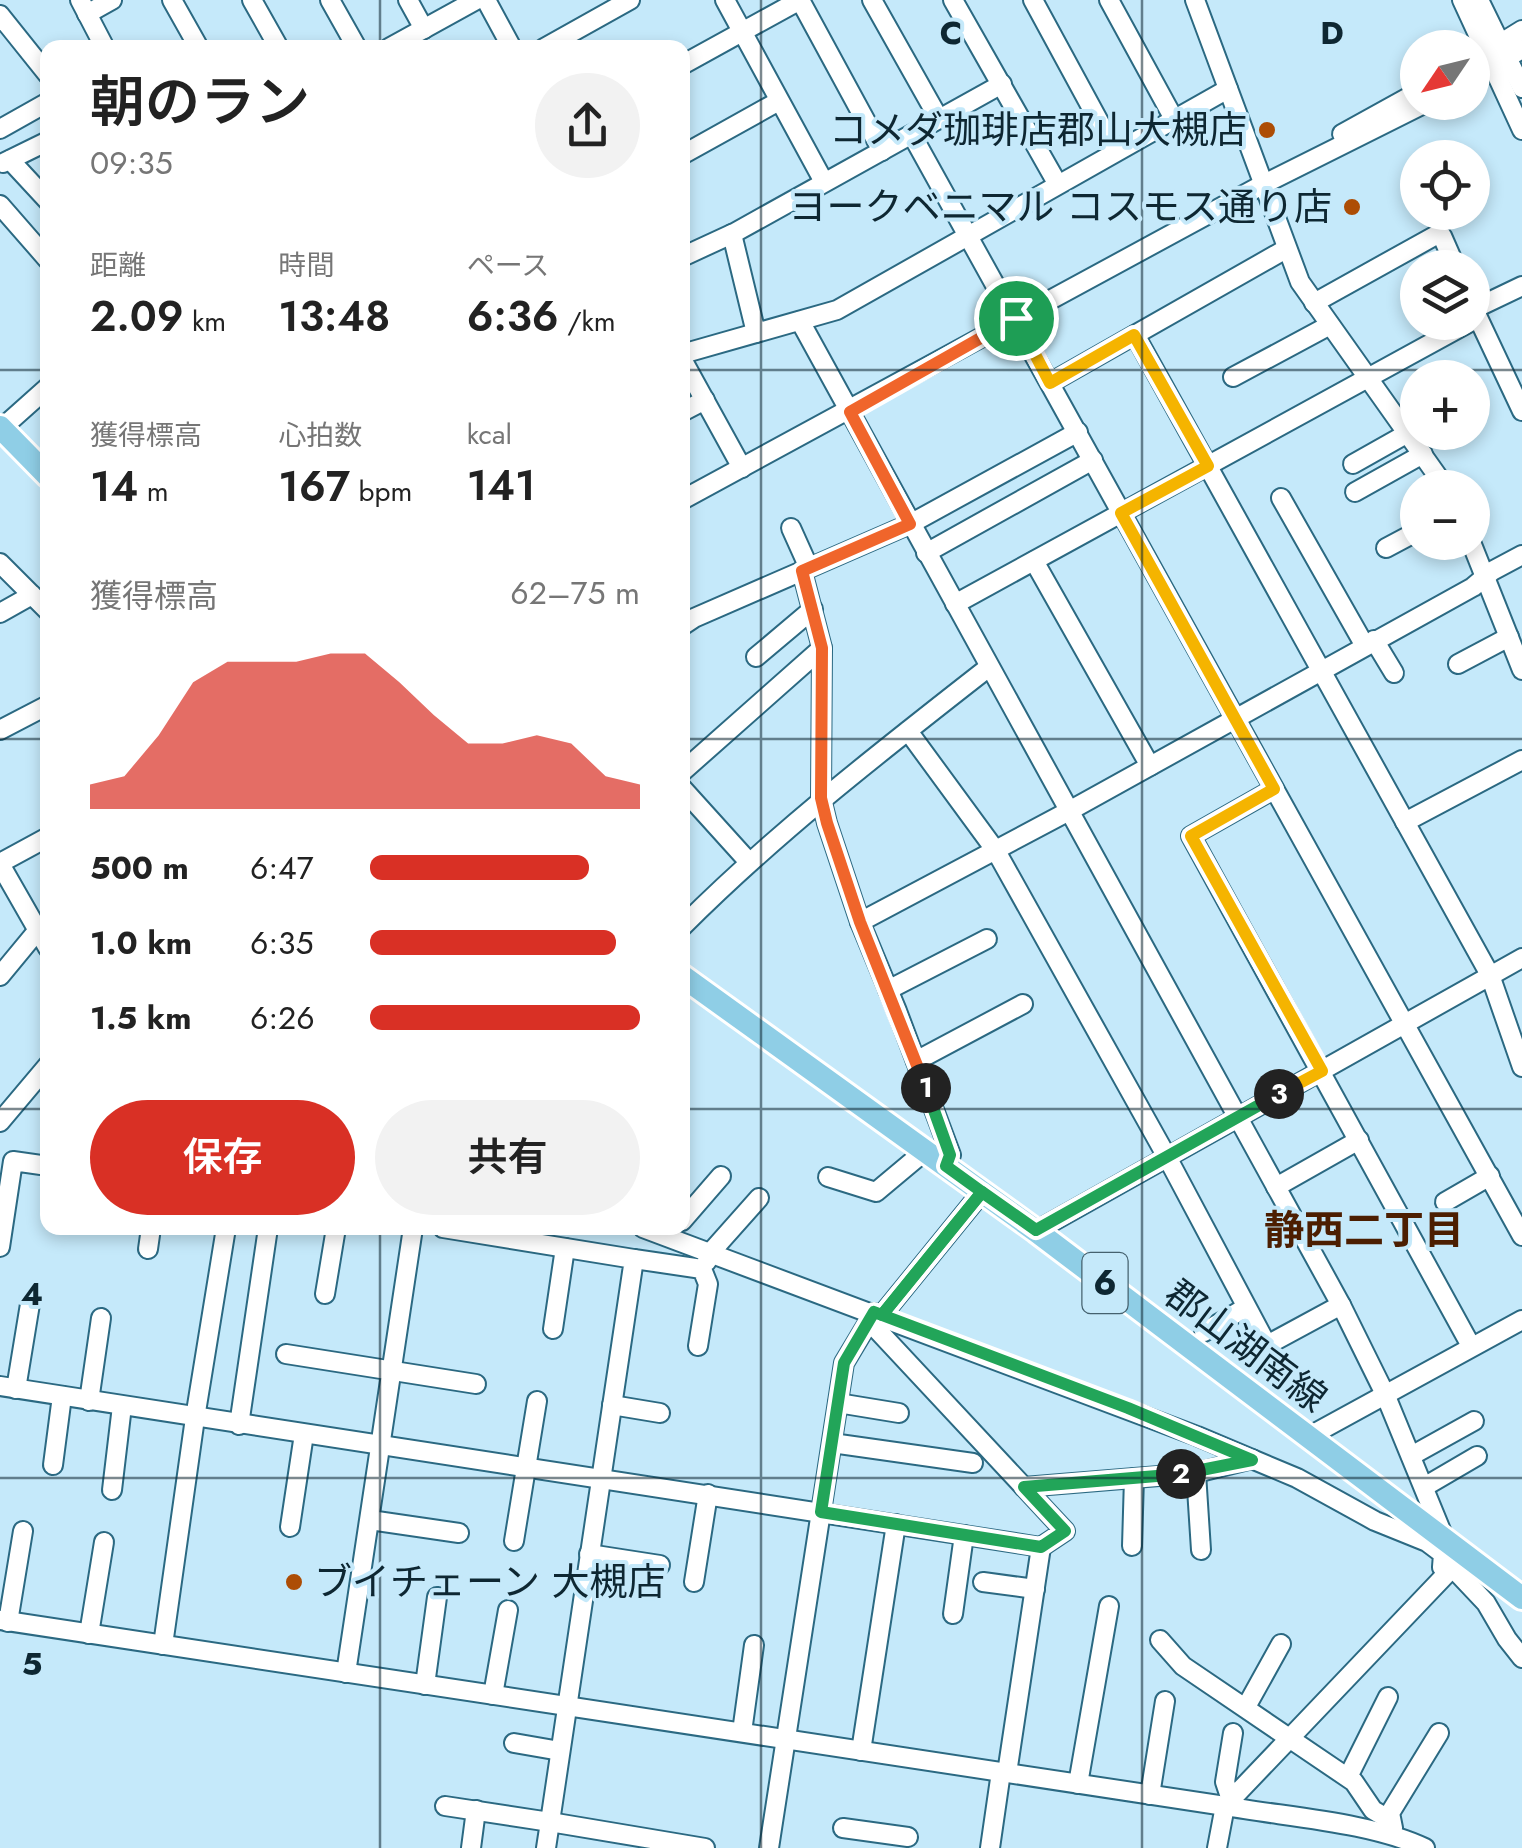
<!DOCTYPE html>
<html lang="ja">
<head>
<meta charset="utf-8">
<style>
  body { margin:0; font-family:Jost,"Noto Sans JP",sans-serif; background:#f2f2f2; color:#222; height:100vh; display:flex; flex-direction:column; font-size:38px; white-space:nowrap }
  * { box-sizing:border-box; margin:0 }
  p { font-size:32px; color:#767676 }
  .icon { flex:none; width:55px; height:55px; fill:none; stroke:currentColor; stroke-width:2; stroke-linecap:round; stroke-linejoin:round }
  .map { position:relative; flex:1; overflow:hidden }
  .side { position:absolute; left:40px; top:40px; width:650px; height:1195px; display:flex; flex-direction:column; background:#fff; border-radius:20px; box-shadow:0 5px 15px #0003 }
  .side>* { flex:none }
  .needle { width:65px; rotate:235deg }
  .buttons { position:absolute; left:1400px; top:30px; display:grid; gap:20px }
  .buttons a { display:grid; place-items:center; width:90px; height:90px; border-radius:50%; background:#fff; box-shadow:0 5px 15px #0003; font-size:50px }
  .pin { position:absolute; display:grid; place-items:center; width:85px; height:85px; color:#fff; margin:-42px; border:5px solid #fff; border-radius:50%; box-shadow:0 2px 10px #0007 }
  .km { position:absolute; width:50px; height:50px; margin:-25px; border-radius:50%; background:#222; color:#fff; font-size:28px; line-height:50px; text-align:center }
  .round { display:grid; place-items:center; flex:none; width:105px; height:105px; border-radius:52px; background:#f2f2f2 }
  .headline { display:flex; align-items:center; justify-content:space-between; height:170px; padding:0 50px }
  h1 { font-size:55px; font-weight:600; line-height:75px }
  .stats { display:grid; grid-template-columns:repeat(3,1fr); gap:15px; height:170px; padding:10px 50px }
  .stats div { display:grid; align-content:center }
  .stats b { font-size:42px; font-weight:600 }
  .stats small { font-size:28px; font-weight:400 }
  .stats p { font-size:28px }
  .chart { height:280px; padding:20px 50px }
  .chart p { display:flex; justify-content:space-between }
  .chart svg { width:100%; height:180px; margin-top:10px; fill:#d93025; opacity:.7 }
  .button { display:flex; gap:20px; margin-top:auto; padding:20px 50px }
  .button a { flex:1; height:115px; border-radius:60px; background:#d93025; color:#fff; font-size:40px; font-weight:600; line-height:115px; text-align:center }
  .button a+a { background:#f2f2f2; color:#222 }
  ul { padding:0 50px; list-style:none; font-size:32px }
  li { display:grid; grid-template-columns:160px 120px 1fr; align-items:center; height:75px }
  li i { height:25px; border-radius:12px; background:#d93025 }
  .map>svg:first-child { display:block }
  .lines { fill:none; stroke-linecap:round; stroke-linejoin:round }
  .minor-casing { stroke:#2b6982; stroke-width:22 }
  .major-casing { stroke:#fff; stroke-width:28 }
  .minor { stroke:#fff; stroke-width:18 }
  .major { stroke:#8fcee6; stroke-width:22 }
  .split-1-casing { stroke:#fff; stroke-width:20 }
  .split-2-casing { stroke:#fff; stroke-width:20 }
  .split-3-casing { stroke:#fff; stroke-width:20 }
  .split-4-casing { stroke:#fff; stroke-width:20 }
  .split-1 { stroke:#f0652b; stroke-width:12 }
  .split-2 { stroke:#22a559; stroke-width:12 }
  .split-3 { stroke:#22a559; stroke-width:12 }
  .split-4 { stroke:#f5b400; stroke-width:12 }
  .grid { fill:none; stroke:#0e2732; stroke-width:2.5; stroke-opacity:0.55 }
  .poi-dot { fill:#ad4d05; stroke:#c5e9fa; stroke-width:4 }
  .labels { text-anchor:middle; stroke-width:8; stroke-linejoin:round; paint-order:stroke }
  .shield { fill:#c5e9fa; stroke:#45616e; stroke-width:2.5 }
  .shield-label { font-size:35px; font-weight:bold; fill:#0e2732 }
  .poi-label { font-size:38px; fill:#0e2732; stroke:#c5e9fa; text-anchor:end }
  .street-label { font-size:38px; fill:#0e2732; stroke:#c5e9fa }
  .neighbourhood-label { font-size:40px; font-weight:bold; fill:#4c1e01; stroke:#c5e9fa }
  .grid-label { font-size:32px; text-anchor:middle; font-weight:bold; fill:#0e2732; stroke:#c5e9fa; stroke-width:8; stroke-linejoin:round; paint-order:stroke }
</style>
</head>
<body>
<div class="map">
<svg width="1522" height="1848" viewBox="0 0 1522 1848">
  <rect width="100%" height="100%" fill="#c5e9fa"/>
  <g class="lines">
    <defs>
      <g id="minor">
        <polyline points="80,0 105,48"/>
        <polyline points="172,0 199,48"/>
        <polyline points="252,0 279,48"/>
        <polyline points="330,0 357,48"/>
        <polyline points="408,0 424,29"/>
        <polyline points="486,0 512,48"/>
        <polyline points="725,0 824,182"/>
        <polyline points="872,0 939,119"/>
        <polyline points="953,0 1057,183"/>
        <polyline points="1033,0 1115,151"/>
        <polyline points="1109,0 1174,119"/>
        <polyline points="1195,0 1300,282 1446,488"/>
        <polyline points="1462,0 1522,130"/>
        <polyline points="1479,0 1522,88"/>
        <polyline points="87,14 112,0"/>
        <polyline points="0,15 48,75"/>
        <polyline points="389,48 476,0"/>
        <polyline points="544,48 630,0"/>
        <polyline points="1472,61 1522,30"/>
        <polyline points="682,65 800,0 882,151"/>
        <polyline points="1472,78 1522,49"/>
        <polyline points="0,129 48,102"/>
        <polyline points="1342,134 1418,92"/>
        <polyline points="912,135 1522,1236"/>
        <polyline points="682,155 779,101"/>
        <polyline points="10,160 48,201"/>
        <polyline points="3,163 48,141"/>
        <polyline points="0,205 48,260"/>
        <polyline points="732,234 756,333"/>
        <polyline points="682,257 734,233 1002,84"/>
        <polyline points="1314,303 1438,234 1442,236 1456,268"/>
        <polyline points="1472,305 1522,411"/>
        <polyline points="1474,309 1522,286"/>
        <polyline points="800,321 1341,1305 1385,1394 1445,1540"/>
        <polyline points="1135,335 1490,975 1522,1067"/>
        <polyline points="682,354 837,310 1228,89"/>
        <polyline points="682,359 742,468"/>
        <polyline points="1233,377 1330,325"/>
        <polyline points="1050,383 1286,249"/>
        <polyline points="682,412 705,400"/>
        <polyline points="2,428 48,387"/>
        <polyline points="1353,464 1408,433"/>
        <polyline points="1355,492 1423,454"/>
        <polyline points="1281,498 1365,646"/>
        <polyline points="682,500 1262,185 1428,102"/>
        <polyline points="791,528 809,568"/>
        <polyline points="1471,542 1522,670"/>
        <polyline points="1386,548 1418,531"/>
        <polyline points="926,553 1093,460"/>
        <polyline points="1034,561 1150,766"/>
        <polyline points="0,563 48,611"/>
        <polyline points="802,571 822,648 821,798 827,823 860,922 897,1011 951,1155 946,1166"/>
        <polyline points="955,604 1470,322"/>
        <polyline points="0,613 32,595"/>
        <polyline points="682,626 694,618 910,524 1078,432"/>
        <polyline points="1374,640 1394,673"/>
        <polyline points="756,657 813,609"/>
        <polyline points="1458,664 1509,637"/>
        <polyline points="0,730 48,705"/>
        <polyline points="908,731 996,851 1167,1157 1267,1345 1341,1305"/>
        <polyline points="682,772 822,648"/>
        <polyline points="682,788 748,861"/>
        <polyline points="1274,789 1191,836 1471,1346"/>
        <polyline points="1405,822 1522,760"/>
        <polyline points="0,863 48,837"/>
        <polyline points="0,864 48,948"/>
        <polyline points="860,922 1069,811 1473,587 1492,571 1522,555"/>
        <path d="M682,927C778,831 883,750 989,667"/>
        <polyline points="0,976 38,930 47,925"/>
        <polyline points="888,990 987,939"/>
        <polyline points="916,1061 1023,1004"/>
        <polyline points="0,1122 48,1065"/>
        <polyline points="828,1177 876,1192 925,1151"/>
        <polyline points="1276,1187 1359,1140"/>
        <polyline points="1445,1202 1490,1176"/>
        <polyline points="682,1221 721,1176"/>
        <polyline points="443,1228 634,1259 550,1822 445,1806"/>
        <polyline points="643,1228 1197,1436 1297,1478 1375,1521 1427,1542 1443,1554 1442,1567 1448,1572"/>
        <polyline points="1036,1231 1522,958"/>
        <polyline points="0,1247 13,1161 48,1166"/>
        <polyline points="148,1249 151,1228"/>
        <polyline points="634,1259 702,1269 708,1284 698,1346"/>
        <polyline points="707,1261 711,1252 759,1198"/>
        <polyline points="325,1294 336,1228"/>
        <polyline points="882,1315 982,1192"/>
        <polyline points="553,1329 565,1248"/>
        <polyline points="1204,1332 1245,1308"/>
        <polyline points="286,1354 476,1384"/>
        <polyline points="0,1386 1041,1547 1065,1531 869,1321"/>
        <polyline points="16,1389 30,1304"/>
        <polyline points="89,1401 101,1318"/>
        <polyline points="838,1403 899,1413"/>
        <polyline points="612,1405 660,1413"/>
        <polyline points="239,1425 268,1228"/>
        <polyline points="1308,1437 1522,1320"/>
        <polyline points="832,1443 973,1463"/>
        <polyline points="1411,1456 1474,1421"/>
        <polyline points="53,1465 62,1396"/>
        <polyline points="1196,1473 1201,1550"/>
        <polyline points="1024,1487 1196,1473 1252,1459"/>
        <polyline points="1424,1487 1477,1456"/>
        <polyline points="112,1490 122,1406"/>
        <polyline points="370,1520 459,1533"/>
        <polyline points="290,1527 304,1434"/>
        <polyline points="514,1541 537,1401"/>
        <polyline points="1132,1546 1134,1478"/>
        <polyline points="589,1554 660,1565"/>
        <polyline points="1452,1567 1486,1603 1507,1639 1522,1658"/>
        <polyline points="694,1582 708,1494"/>
        <polyline points="983,1582 1035,1589"/>
        <polyline points="953,1614 964,1535"/>
        <path d="M0,1620L1225,1806C1285,1817 1371,1822 1425,1848"/>
        <polyline points="8,1622 23,1531"/>
        <polyline points="89,1634 104,1542"/>
        <polyline points="1160,1640 1183,1666 1354,1782 1373,1810 1390,1820"/>
        <polyline points="163,1645 195,1418 226,1228"/>
        <polyline points="346,1673 413,1228"/>
        <polyline points="425,1685 437,1597"/>
        <polyline points="493,1695 508,1610"/>
        <polyline points="1246,1707 1281,1644"/>
        <polyline points="742,1732 754,1645"/>
        <polyline points="514,1743 560,1751"/>
        <polyline points="861,1751 896,1524"/>
        <polyline points="1007,1773 1041,1547"/>
        <polyline points="1348,1777 1388,1697"/>
        <polyline points="1078,1784 1109,1606"/>
        <polyline points="1150,1795 1165,1701"/>
        <polyline points="1231,1800 1225,1782 1233,1733"/>
        <polyline points="843,1828 908,1837"/>
        <polyline points="1393,1828 1390,1813 1439,1733"/>
        <polyline points="471,1848 476,1810"/>
        <polyline points="546,1848 550,1822 705,1848"/>
        <polyline points="769,1848 844,1363 874,1313"/>
        <polyline points="990,1848 1001,1772"/>
        <polyline points="1217,1848 1225,1806 1454,1566"/>
      </g>
      <g id="major">
        <polyline points="0,427 48,476"/>
        <polyline points="682,976 1036,1231 1522,1598"/>
      </g>
    </defs>
    <!-- minor casing -->
    <use href="#minor" class="minor-casing"/>
    <!-- major casing -->
    <use href="#major" class="major-casing"/>
    <!-- minor -->
    <use href="#minor" class="minor"/>
    <!-- major -->
    <use href="#major" class="major"/>
  </g>
  <g class="lines">
    <defs>
      <polyline id="split-1" points="926,1088 860,922 827,823 821,798 822,648 802,571 910,524 850,412 1016,318"/>
      <polyline id="split-2" points="926,1088 950,1155 946,1166 982,1192 882,1315 874,1312 844,1363 821,1512 1041,1547 1065,1531 1024,1487 1181,1474"/>
      <polyline id="split-3" points="1181,1474 1252,1460 1128,1408 882,1315 982,1192 1036,1230 1279,1094"/>
      <polyline id="split-4" points="1016,318 1050,383 1134,335 1208,466 1121,513 1274,789 1191,836 1322,1071 1279,1094"/>
    </defs>
    <!-- split-1 casing -->
    <use href="#split-1" class="split-1-casing"/>
    <!-- split-2 casing -->
    <use href="#split-2" class="split-2-casing"/>
    <!-- split-3 casing -->
    <use href="#split-3" class="split-3-casing"/>
    <!-- split-4 casing -->
    <use href="#split-4" class="split-4-casing"/>
    <!-- split-1 -->
    <use href="#split-1" class="split-1"/>
    <!-- split-2 -->
    <use href="#split-2" class="split-2"/>
    <!-- split-3 -->
    <use href="#split-3" class="split-3"/>
    <!-- split-4 -->
    <use href="#split-4" class="split-4"/>
  </g>
  <!-- grid -->
  <path class="grid" d="M380,0V48M761,0V1848M1142,0V1848M0,370H48M682,370H1522M0,739H48M682,739H1522M0,1109H48M682,1109H1522M380,1228V1848M0,1478H1522"/>
  <!-- markers -->
  <g class="poi-dot">
    <circle cx="1267" cy="130" r="10"/>
    <circle cx="1352" cy="207" r="10"/>
    <circle cx="294" cy="1582" r="10"/>
  </g>
  <g class="labels">
    <!-- shield labels -->
    <rect class="shield" x="1082.5" y="1253" width="45" height="60" rx="8"/>
    <g class="shield-label">
      <text x="1105" y="1295">6</text>
    </g>
    <!-- poi labels -->
    <g class="poi-label">
      <text x="1247" y="143">コメダ珈琲店郡山大槻店</text>
      <text x="1332" y="220">ヨークベニマル コスモス通り店</text>
      <text x="314" y="1595" text-anchor="start">ブイチェーン 大槻店</text>
    </g>
    <!-- street labels -->
    <g class="street-label">
      <text transform="translate(1246 1346) rotate(37)" y="13">郡山湖南線</text>
    </g>
    <!-- neighbourhood labels -->
    <g class="neighbourhood-label">
      <text x="1364" y="1244">静西二丁目</text>
    </g>
  </g>
  <g class="grid-label">
    <text x="951" y="44">C</text>
    <text x="1332" y="44">D</text>
    <text x="32" y="1305">4</text>
    <text x="32" y="1675">5</text>
  </g>
</svg>
<div class="buttons">
<a><svg class="needle" viewBox="-14 -14 28 28"><path d="M0-13l5 13h-10z" fill="#e53935"/><path d="M0 13l5-13h-10z" fill="#767676"/></svg></a>
<a><svg class="icon" aria-label="locate" viewBox="0 0 24 24"><circle cx="12" cy="12" r="6"/><path d="M12 2v4M12 18v4M2 12h4M18 12h4"/></svg></a>
<a><svg class="icon" aria-label="layers" viewBox="0 0 24 24"><path d="M12 4l9 5-9 5-9-5zM3 14l9 5 9-5"/></svg></a>
<a>+</a>
<a>−</a>
</div>
<div class="pin" style="left:1016px;top:318px;background:#1e9e55"><svg class="icon" aria-label="arrive" viewBox="0 0 24 24"><path d="M6 21V4h12l-3 4 3 4H6"/></svg></div>
<b class="km" style="left:926px;top:1088px">1</b>
<b class="km" style="left:1181px;top:1474px">2</b>
<b class="km" style="left:1279px;top:1094px">3</b>
<section class="side">
<div class="headline"><div><h1>朝のラン</h1><p>09:35</p></div><a class="round"><svg class="icon" aria-label="share" viewBox="0 0 24 24"><path d="M12 15V3M7 8l5-5 5 5M5 13v7h14v-7"/></svg></a></div>
<div class="stats">
<div><p>距離</p><b>2.09<small> km</small></b></div>
<div><p>時間</p><b>13:48</b></div>
<div><p>ペース</p><b>6:36<small> /km</small></b></div>
</div>
<div class="stats">
<div><p>獲得標高</p><b>14<small> m</small></b></div>
<div><p>心拍数</p><b>167<small> bpm</small></b></div>
<div><p>kcal</p><b>141</b></div>
</div>
<div class="chart"><p><span>獲得標高</span>62–75 m</p>
<svg viewBox="0 0 160 44" preserveAspectRatio="none"><path d="M0 44V38L10 36L20 26L30 13L40 8L50 8L60 8L70 6L80 6L90 13L100 21L110 28L120 28L130 26L140 28L150 36L160 38V44z"/></svg>
</div>
<ul>
<li><b>500 m</b>6:47<i style="width:81%"></i></li>
<li><b>1.0 km</b>6:35<i style="width:91%"></i></li>
<li><b>1.5 km</b>6:26<i style="width:100%"></i></li>
</ul>
<div class="button"><a>保存</a><a>共有</a></div>
</section>
</div>
</body>
</html>
